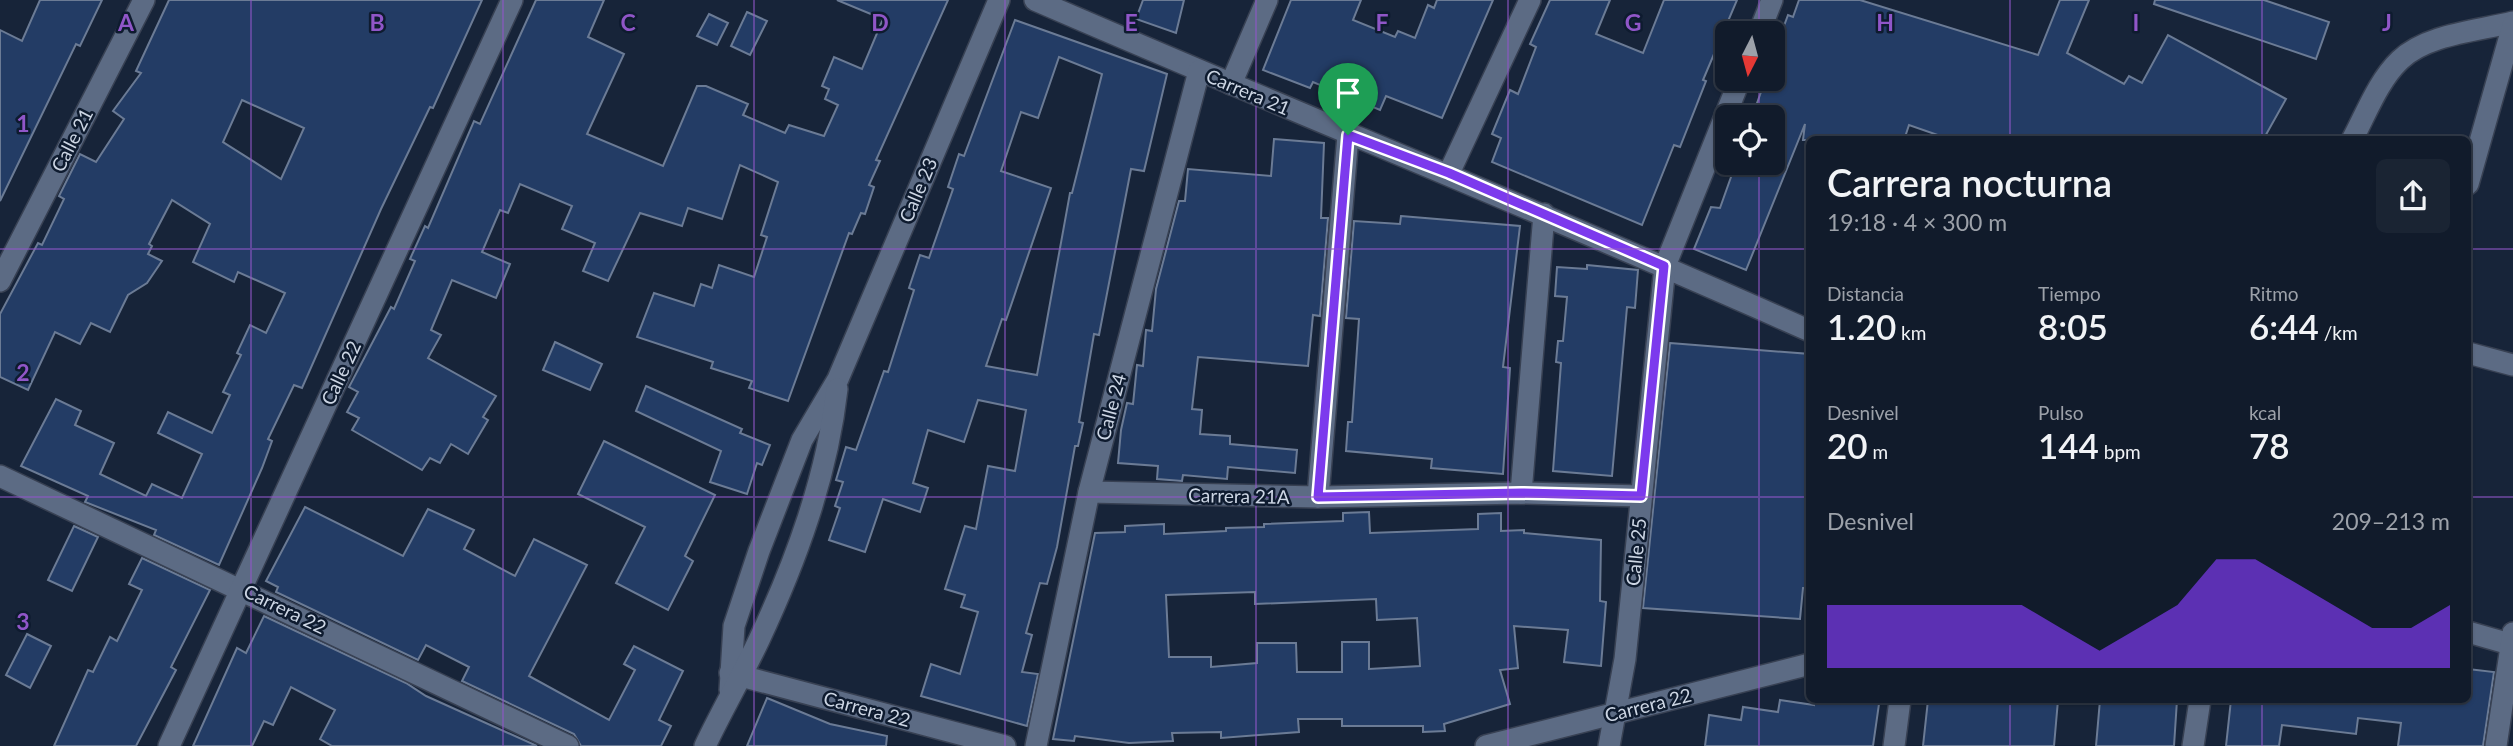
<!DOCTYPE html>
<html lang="es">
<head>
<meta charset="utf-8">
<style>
  body { margin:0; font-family:Lato,sans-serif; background:#1a2433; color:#f1f3f6; height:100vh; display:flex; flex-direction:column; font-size:26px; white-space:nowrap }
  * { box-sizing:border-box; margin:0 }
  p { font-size:23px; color:#9ca1a9 }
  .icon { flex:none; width:38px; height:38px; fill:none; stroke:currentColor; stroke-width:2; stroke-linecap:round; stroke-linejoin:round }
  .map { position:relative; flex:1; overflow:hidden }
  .side { position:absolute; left:1806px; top:136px; width:665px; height:567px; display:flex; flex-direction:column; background:#111b2b; border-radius:10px; box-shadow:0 2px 5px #0004,0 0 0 2px #303947 }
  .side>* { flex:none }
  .needle { width:46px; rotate:186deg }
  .controls { position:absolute; left:1715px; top:21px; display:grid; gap:14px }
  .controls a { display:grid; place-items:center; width:70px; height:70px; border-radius:10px; background:#111b2b; box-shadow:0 2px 5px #0004,0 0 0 2px #303947; font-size:35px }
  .pin { position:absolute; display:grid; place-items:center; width:60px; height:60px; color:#fff; margin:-72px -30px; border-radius:50% 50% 50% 0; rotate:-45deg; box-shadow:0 0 7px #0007 }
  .pin .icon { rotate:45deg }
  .round { display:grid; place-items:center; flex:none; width:74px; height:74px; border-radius:10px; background:#1a2433 }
  .overview { display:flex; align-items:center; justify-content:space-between; height:119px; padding:0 21px }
  h1 { font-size:38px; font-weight:600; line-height:52px }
  .stats { display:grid; grid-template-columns:repeat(3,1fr); gap:10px; height:119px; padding:7px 21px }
  .stats div { display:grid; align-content:center }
  .stats b { font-size:35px; font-weight:600 }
  .stats small { font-size:19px; font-weight:400 }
  .stats p { font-size:19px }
  .chart { height:196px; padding:14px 21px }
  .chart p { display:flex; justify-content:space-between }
  .chart svg { width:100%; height:126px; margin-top:7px; fill:#7c3aed; opacity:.7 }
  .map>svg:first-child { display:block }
  .building { fill:#233c65; stroke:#6b7b95; stroke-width:2; fill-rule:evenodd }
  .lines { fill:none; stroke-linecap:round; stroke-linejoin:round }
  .minor-casing { stroke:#384153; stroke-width:24 }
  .minor { stroke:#5c6b84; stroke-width:21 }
  .route-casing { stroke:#fff; stroke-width:14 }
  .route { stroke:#7c3aed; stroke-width:9 }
  .grid { fill:none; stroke:#9056c8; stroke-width:2; stroke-opacity:0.55 }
  .labels { text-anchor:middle; stroke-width:5; stroke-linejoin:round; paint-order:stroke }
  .street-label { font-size:19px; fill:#cdd6e4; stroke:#0e1b2f }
  .grid-label { font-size:23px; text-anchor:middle; font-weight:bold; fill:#9056c8; stroke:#0e1b2f; stroke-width:5; stroke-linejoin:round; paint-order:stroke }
</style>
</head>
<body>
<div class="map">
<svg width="2513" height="746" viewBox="0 0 2513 746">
  <rect width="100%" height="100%" fill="#172439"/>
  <!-- building -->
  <g class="building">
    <polygon points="40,0 102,0 80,46 76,44 0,201 0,30 22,41"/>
    <path d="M169,0H482L433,108L430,107L381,209L302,388L294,385L268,439L272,441L262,468L219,565L154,535L156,530L85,502L88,496L21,466L56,399L81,411L75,425L114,443L100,474L146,496L152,484L182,498L202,454L158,433L168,412L212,433L230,395L223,392L241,355L237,353L250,325L266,333L285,293L238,272L234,282L193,262L210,224L172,200L149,244L152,246L148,254L162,261L147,283L128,295L110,332L91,323L80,344L55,332L28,390L0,377V314L38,243L42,245L64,199L59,196L80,154L96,162L124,119L113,111L141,73L136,71ZM242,100L304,128L281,179L223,142Z"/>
    <polygon points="536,0 604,0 588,37 624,54 587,134 663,166 697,86 706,86 748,104 743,115 785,133 789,125 824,136 838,105 825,99 829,89 822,86 834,57 862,69 883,19 837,0 948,0 876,160 880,161 869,185 874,187 865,214 861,213 852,234 849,233 788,401 749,388 752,381 711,368 713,362 637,337 654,293 694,306 701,284 712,288 719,265 754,277 767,237 761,235 778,182 740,165 722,219 688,208 682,226 640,213 608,281 583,271 595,243 562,229 572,206 520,184 508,213 500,210 482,252 510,264 496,298 452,280 431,330 441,335 428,358 496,396 483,417 488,420 468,454 451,444 440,463 430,458 422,470 352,430 359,418 347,412 358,392 349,387 391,307 394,309 415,261 410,259 425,226 428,228 474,121 480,124"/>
    <polygon points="1143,0 1184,0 1176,33 1136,19"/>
    <polygon points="1291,0 1361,0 1353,20 1395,37 1398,31 1415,38 1428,5 1434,8 1437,0 1493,0 1442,118 1386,96 1380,110 1313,82 1310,88 1263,70"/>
    <polygon points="1550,0 1610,0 1596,34 1643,53 1664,0 1737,0 1703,80 1706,81 1680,147 1674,145 1642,225 1492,162 1501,138 1492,134 1510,90 1518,94 1536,47 1530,44"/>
    <polygon points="1799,0 1860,0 2038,55 2060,0 2089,0 2067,53 2124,84 2129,76 2142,83 2168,35 2286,99 2263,140 1952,140 1909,125 1904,140 1803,140 1805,124 1746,270 1694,249 1711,207 1720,208 1736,163 1773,163 1773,117 1752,117 1765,81 1773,79 1773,61 1781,34 1788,15 1793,17"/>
    <polygon points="2155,0 2264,0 2329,22 2316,59 2154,4"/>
    <polygon points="747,12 767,21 750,55 731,46"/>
    <polygon points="709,14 728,23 717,45 697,36"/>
    <path d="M1015,20L1167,74L1144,171L1131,169L1099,335L1094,334L1079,422L1083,423L1078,446H1075L1057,547L1047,584L1040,583L1026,633L1032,635L1022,672L1038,674L1027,726L921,696L931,664L960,674L978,612L961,607L965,595L945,589L965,526L976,529L988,466L1015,471L1026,410L978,400L964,442L928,430L913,483L928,488L920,512L883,499L865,552L829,540L840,508L835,506L843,482L836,480L846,447L856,450L884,371L888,372L914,290L909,288L920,255L929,258L953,189L948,187L959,154L964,156ZM1059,57L1102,74L1072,193H1070L1037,375L986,366L1002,319L1006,320L1051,188L1001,171L1021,112L1038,118Z"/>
    <polygon points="1274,139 1324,143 1321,218 1328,218 1320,316 1313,315 1308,366 1198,357 1192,409 1202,410 1200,434 1230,436 1230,444 1297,450 1295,473 1228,467 1227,479 1183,475 1182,481 1157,479 1158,466 1118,463 1121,430 1127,403 1133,404 1137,365 1143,366 1146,330 1152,331 1156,289 1179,201 1185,201 1188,169 1271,176"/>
    <polygon points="1401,216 1520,226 1503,367 1510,368 1503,474 1431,468 1432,459 1346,451 1348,422 1352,422 1359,319 1346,318 1354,221 1400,224"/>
    <polygon points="1587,265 1638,270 1635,308 1627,307 1612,476 1553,471 1561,363 1556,362 1558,341 1563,341 1567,297 1555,296 1557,267 1587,269"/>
    <polygon points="555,342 602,364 590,390 543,370"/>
    <polygon points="1670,343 1810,354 1810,588 1803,588 1800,619 1643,608"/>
    <polygon points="646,386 742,429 740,433 770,445 762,465 757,463 747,494 710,482 721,451 636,411"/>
    <polygon points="604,441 715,495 685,556 693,561 668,610 616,583 645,527 578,494"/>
    <polygon points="305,507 403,556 428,509 474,530 464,549 515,576 534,539 587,565 529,676 609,720 635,670 624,664 634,646 683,671 659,720 671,726 661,746 581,746 574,734 462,681 469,667 426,645 418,660 276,592 278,587 266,581"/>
    <path d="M1369,512L1370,533L1478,529V514L1501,513V531L1524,530V533L1601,540L1600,601L1606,602L1601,666L1564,662L1568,630L1514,626L1518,668L1500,670L1510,704L1444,724L1445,731L1423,732V726H1342V719H1298L1299,732L1221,738V732L1172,733L1173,741L1129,743L1075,736L1074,741L1053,739L1095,533L1125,532V526L1164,524V534L1226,531V528L1264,527V524L1343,521V513ZM1255,592V604L1376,599L1377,620L1417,618L1420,666L1369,669V642H1342V672H1297L1296,643H1257V663L1211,667V657H1169L1166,595Z"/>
    <polygon points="74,526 98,537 72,591 48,580"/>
    <polygon points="142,558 210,590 171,667 176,670 136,746 54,746 88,670 93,672 110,637 117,641 142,590 129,584"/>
    <polygon points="264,616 406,683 426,696 537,746 332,746 320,739 335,710 291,687 273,725 264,721 252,746 193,746 237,648 246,653"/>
    <polygon points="27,634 51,646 30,688 6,675"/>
    <polygon points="2468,669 2494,672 2483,746 2398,746 2401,723 2358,718 2356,734 2282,725 2279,746 2226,746 2231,700 2468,700"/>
    <polygon points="767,698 830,724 887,736 886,746 747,746"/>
    <polygon points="1780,700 1814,705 1814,700 1879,704 1873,746 1705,746 1709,715 1741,720 1743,707 1778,712"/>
    <polygon points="1928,700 2058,700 2054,746 1923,746"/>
    <polygon points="2100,700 2177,700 2174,746 2096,746"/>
  </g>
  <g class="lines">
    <defs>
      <g id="minor">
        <path d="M1035,0C1293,112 1553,216 1810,331"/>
        <polyline points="1759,33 1772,0"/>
        <polyline points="1231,84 1267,0"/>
        <path d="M2352,140C2366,114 2378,81 2400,60C2427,34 2478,31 2513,22"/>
        <polyline points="1449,173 1530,0"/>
        <polyline points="2468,184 2513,25"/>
        <polyline points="0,281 144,0"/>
        <polyline points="2468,353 2513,365"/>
        <polyline points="0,476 568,746"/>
        <polyline points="1089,492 1318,497 1521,493 1641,496"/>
        <polyline points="1521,493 1544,214"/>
        <polyline points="1318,497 1348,135"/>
        <polyline points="2468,632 2513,645"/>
        <polyline points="730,673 1005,746"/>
        <polyline points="730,690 734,626 759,551 802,440 838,379 999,0"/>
        <polyline points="169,746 512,0"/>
        <path d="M705,746C722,710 742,676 759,640C796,561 827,477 837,389"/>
        <polyline points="1036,746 1089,492 1199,71"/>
        <polyline points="1486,746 1810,664"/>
        <polyline points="1609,746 1625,659 1665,266 1740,79"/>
        <polyline points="1894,746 1900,700"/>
        <polyline points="2193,746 2200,700"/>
        <polyline points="2496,746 2513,633"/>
      </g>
    </defs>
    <!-- minor casing -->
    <use href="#minor" class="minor-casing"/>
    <!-- minor -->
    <use href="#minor" class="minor"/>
  </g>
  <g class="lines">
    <defs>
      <polygon id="route" points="1348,135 1449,173 1664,266 1641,496 1521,493 1318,497"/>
    </defs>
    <!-- route casing -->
    <use href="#route" class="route-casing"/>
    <!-- route -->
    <use href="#route" class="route"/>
  </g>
  <!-- grid -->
  <path class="grid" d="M251,0V746M503,0V746M754,0V746M1005,0V746M1256,0V746M1508,0V746M1759,0V33M2010,0V140M2262,0V140M1759,79V117M1759,163V746M0,249H1810M2468,249H2513M0,497H1810M2468,497H2513M2010,700V746M2262,700V746"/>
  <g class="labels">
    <!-- street labels -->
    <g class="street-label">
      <text transform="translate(1248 92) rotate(23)" y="7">Carrera 21</text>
      <text transform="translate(72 140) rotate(-63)" y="7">Calle 21</text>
      <text transform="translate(918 190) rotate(-67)" y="7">Calle 23</text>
      <text transform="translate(341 373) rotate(-65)" y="7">Calle 22</text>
      <text transform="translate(1111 407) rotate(-75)" y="7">Calle 24</text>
      <text transform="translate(1239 496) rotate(1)" y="7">Carrera 21A</text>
      <text transform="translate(1636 552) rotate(-84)" y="7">Calle 25</text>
      <text transform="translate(285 609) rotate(26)" y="7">Carrera 22</text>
      <text transform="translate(1648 705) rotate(-14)" y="7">Carrera 22</text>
      <text transform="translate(867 709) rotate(15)" y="7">Carrera 22</text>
    </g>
  </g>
  <g class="grid-label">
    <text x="126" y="31">A</text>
    <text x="377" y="31">B</text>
    <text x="628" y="31">C</text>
    <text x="880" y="31">D</text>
    <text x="1131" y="31">E</text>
    <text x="1382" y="31">F</text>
    <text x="1633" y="31">G</text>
    <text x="1885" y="31">H</text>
    <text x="2136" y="31">I</text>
    <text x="2387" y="31">J</text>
    <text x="23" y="132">1</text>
    <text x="23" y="381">2</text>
    <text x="23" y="630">3</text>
  </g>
</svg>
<div class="controls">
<a><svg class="needle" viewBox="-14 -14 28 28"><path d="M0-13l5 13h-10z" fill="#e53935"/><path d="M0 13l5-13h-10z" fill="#9ca1a9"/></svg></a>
<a><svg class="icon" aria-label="locate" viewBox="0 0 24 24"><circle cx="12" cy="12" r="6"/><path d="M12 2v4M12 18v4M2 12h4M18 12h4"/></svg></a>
</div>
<div class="pin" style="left:1348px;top:135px;background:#1e9e55"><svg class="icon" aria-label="arrive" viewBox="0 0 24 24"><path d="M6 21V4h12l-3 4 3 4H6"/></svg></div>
<section class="side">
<div class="overview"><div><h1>Carrera nocturna</h1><p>19:18 · 4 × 300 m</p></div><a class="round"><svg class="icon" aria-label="share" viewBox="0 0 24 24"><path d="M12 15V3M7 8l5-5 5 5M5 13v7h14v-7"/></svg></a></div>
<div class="stats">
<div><p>Distancia</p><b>1.20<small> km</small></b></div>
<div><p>Tiempo</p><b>8:05</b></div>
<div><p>Ritmo</p><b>6:44<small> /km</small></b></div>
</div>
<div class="stats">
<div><p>Desnivel</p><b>20<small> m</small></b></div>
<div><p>Pulso</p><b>144<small> bpm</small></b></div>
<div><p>kcal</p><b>78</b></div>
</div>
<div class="chart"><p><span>Desnivel</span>209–213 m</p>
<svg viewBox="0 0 160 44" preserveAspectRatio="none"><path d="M0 44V22L10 22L20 22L30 22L40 22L50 22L60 30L70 38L80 30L90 22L100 6L110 6L120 14L130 22L140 30L150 30L160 22V44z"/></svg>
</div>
</section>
</div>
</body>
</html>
